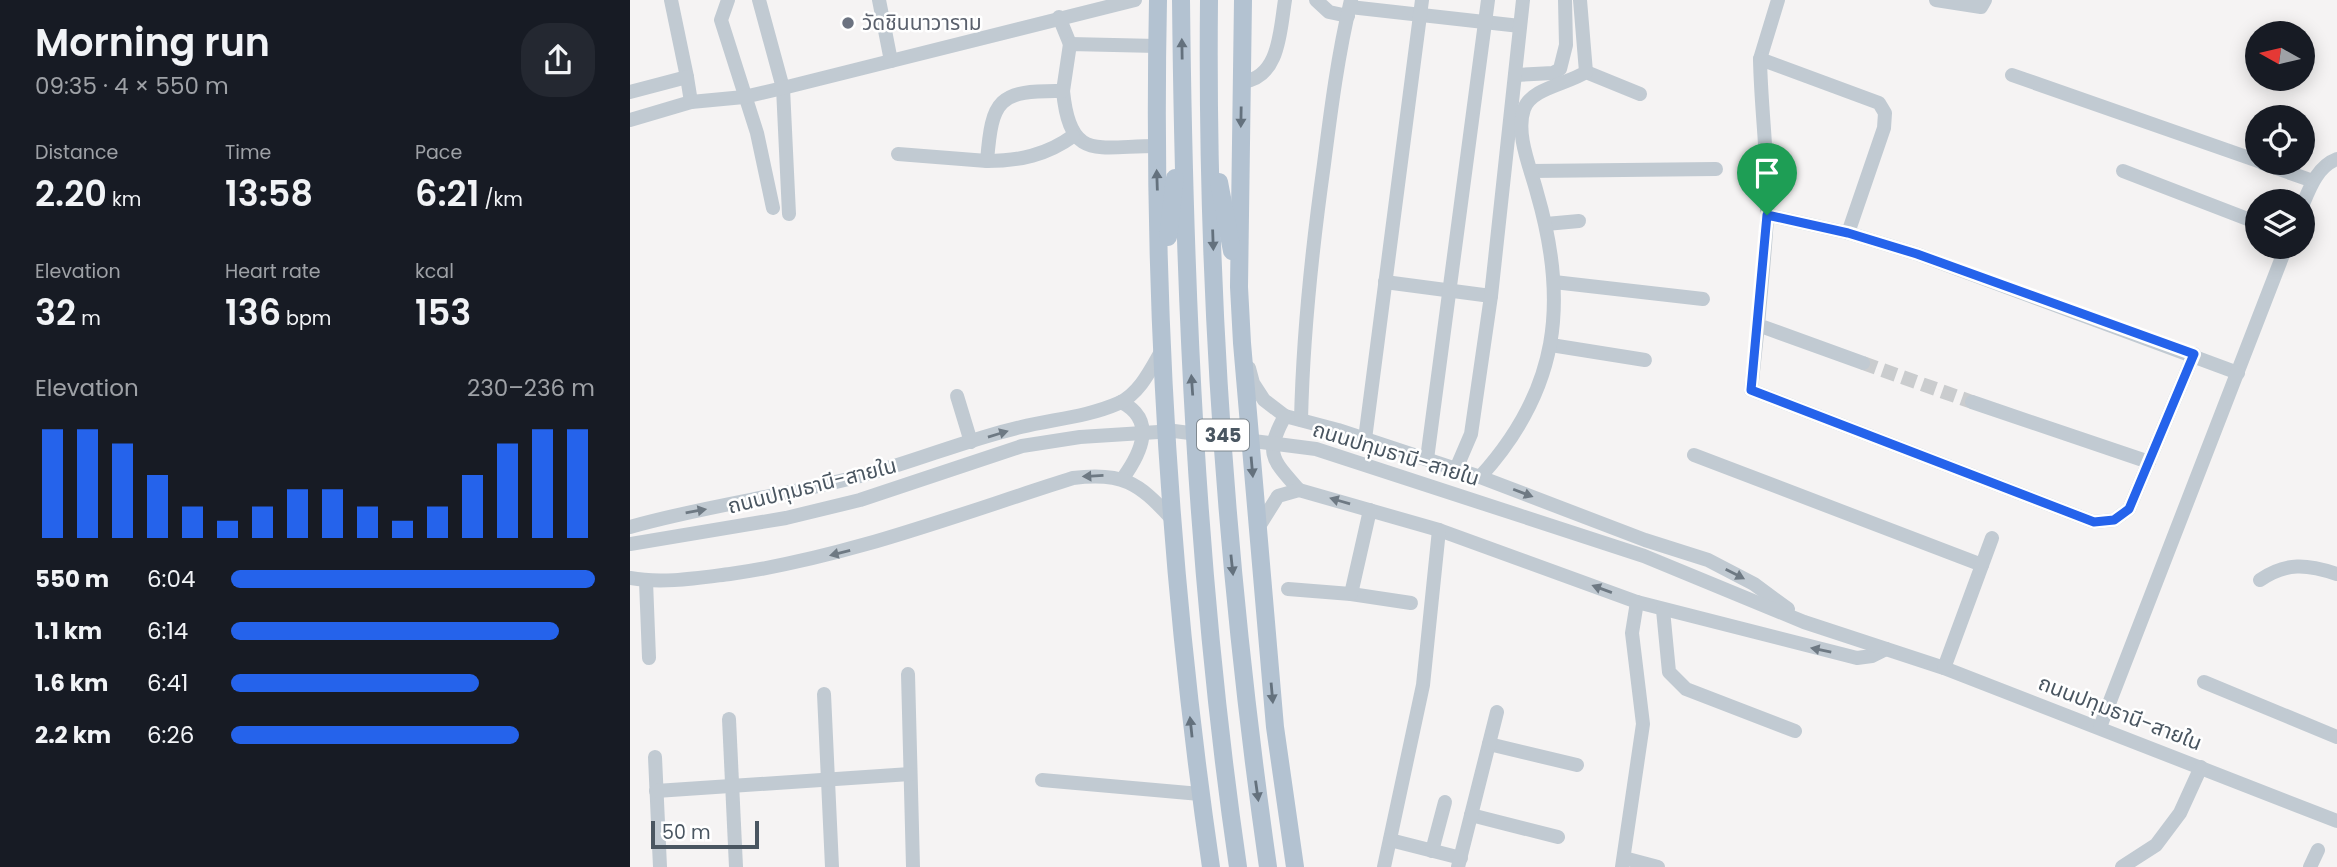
<!DOCTYPE html>
<html lang="en">
<head>
<meta charset="utf-8">
<style>
  body { margin:0; font-family:Poppins,"Noto Sans Thai",sans-serif; background:#242831; color:#f1f3f6; height:100vh; display:flex; flex-direction:column; font-size:26px; white-space:nowrap }
  * { box-sizing:border-box; margin:0 }
  p { font-size:23px; color:#9ea1a6 }
  .icon { flex:none; width:38px; height:38px; fill:none; stroke:currentColor; stroke-width:2; stroke-linecap:round; stroke-linejoin:round }
  .map { position:relative; flex:1; overflow:hidden }
  .side { display:flex; flex-direction:column; background:#171b24; width:630px }
  .side>* { flex:none }
  .needle { width:46px; rotate:278deg }
  .buttons { position:absolute; left:1615px; top:21px; display:grid; gap:14px }
  .buttons a { display:grid; place-items:center; width:70px; height:70px; border-radius:50%; background:#171b24; box-shadow:0 4px 18px #0003; font-size:35px }
  .scale { position:absolute; left:21px; bottom:18px; width:108px; box-sizing:border-box; padding-left:7px; border:4px solid #4a5661; border-top:0; font-size:19px; line-height:24px; white-space:nowrap; color:#4a5661; -webkit-text-stroke:5px #fff; paint-order:stroke }
  .pin { position:absolute; display:grid; place-items:center; width:60px; height:60px; color:#fff; margin:-72px -30px; border-radius:50% 50% 50% 0; rotate:-45deg; box-shadow:0 0 7px #0007 }
  .pin .icon { rotate:45deg }
  .round { display:grid; place-items:center; flex:none; width:74px; height:74px; border-radius:28px; background:#242831 }
  .headline { display:flex; align-items:center; justify-content:space-between; height:119px; padding:0 35px }
  h1 { font-size:38px; font-weight:600; line-height:52px }
  .stats { display:grid; grid-template-columns:repeat(3,1fr); gap:10px; height:119px; padding:7px 35px }
  .stats div { display:grid; align-content:center }
  .stats b { font-size:35px; font-weight:600 }
  .stats small { font-size:19px; font-weight:400 }
  .stats p { font-size:19px }
  .chart { height:196px; padding:14px 35px }
  .chart p { display:flex; justify-content:space-between }
  .chart svg { width:100%; height:126px; margin-top:7px; stroke:#2563eb; stroke-width:6 }
  ul { padding:0 35px; list-style:none; font-size:23px }
  li { display:grid; grid-template-columns:112px 84px 1fr; align-items:center; height:52px }
  li i { height:18px; border-radius:9px; background:#2563eb }
  main { display:flex; flex:1; min-height:0 }
  .map>svg:first-child { display:block }
  .lines { fill:none; stroke-linecap:round; stroke-linejoin:round }
  .minor-tunnel { stroke:#caccce; stroke-width:14; stroke-dasharray:14 7; stroke-linecap:butt }
  .minor { stroke:#c1cad2; stroke-width:14 }
  .major { stroke:#b3c2d1; stroke-width:18 }
  .oneway { fill:#64717d }
  .oneway2 { fill:#6e7983 }
  .route-casing { stroke:#fff; stroke-width:14 }
  .route { stroke:#2563eb; stroke-width:9 }
  .worship-dot { fill:#6b7280; stroke:#fff; stroke-width:2.5 }
  .labels { text-anchor:middle; stroke-width:5; stroke-linejoin:round; paint-order:stroke }
  .shield { fill:#fff; stroke:#808990; stroke-width:2 }
  .shield-label { font-size:19px; font-weight:bold; fill:#4a5661 }
  .worship-label { font-size:21px; fill:#5b616d; stroke:#fff; text-anchor:start }
  .street-label { font-size:21px; fill:#4a5661; stroke:#fff }
</style>
</head>
<body>
<main>
<section class="side">
<div class="headline"><div><h1>Morning run</h1><p>09:35 · 4 × 550 m</p></div><a class="round"><svg class="icon" aria-label="share" viewBox="0 0 24 24"><path d="M12 15V3M7 8l5-5 5 5M5 13v7h14v-7"/></svg></a></div>
<div class="stats">
<div><p>Distance</p><b>2.20<small> km</small></b></div>
<div><p>Time</p><b>13:58</b></div>
<div><p>Pace</p><b>6:21<small> /km</small></b></div>
</div>
<div class="stats">
<div><p>Elevation</p><b>32<small> m</small></b></div>
<div><p>Heart rate</p><b>136<small> bpm</small></b></div>
<div><p>kcal</p><b>153</b></div>
</div>
<div class="chart"><p><span>Elevation</span>230–236 m</p>
<svg viewBox="0 0 160 44" preserveAspectRatio="none"><path d="M5 44V6M15 44V6M25 44V11M35 44V22M45 44V33M55 44V38M65 44V33M75 44V27M85 44V27M95 44V33M105 44V38M115 44V33M125 44V22M135 44V11M145 44V6M155 44V6"/></svg>
</div>
<ul>
<li><b>550 m</b>6:04<i style="width:100%"></i></li>
<li><b>1.1 km</b>6:14<i style="width:90%"></i></li>
<li><b>1.6 km</b>6:41<i style="width:68%"></i></li>
<li><b>2.2 km</b>6:26<i style="width:79%"></i></li>
</ul>
</section>
<div class="map">
<svg width="1707" height="867" viewBox="0 0 1707 867">
  <rect width="100%" height="100%" fill="#f5f3f3"/>
  <g class="lines">
    <!-- minor-tunnel -->
    <polyline class="minor-tunnel" points="1233,363 1342,402"/>
    <!-- minor -->
    <g class="minor">
      <polyline points="41,0 57,77"/>
      <polyline points="98,0 91,20 127,133 143,208"/>
      <polyline points="129,0 153,88 159,214"/>
      <polyline points="249,0 261,61"/>
      <polyline points="686,0 699,12 718,16"/>
      <polyline points="1306,0 1351,7 1355,0"/>
      <polyline points="720,7 890,26"/>
      <polyline points="429,17 440,44"/>
      <polyline points="1130,59 1148,0"/>
      <polyline points="956,72 1010,94"/>
      <polyline points="885,75 923,73 930,69 936,45 935,0"/>
      <polyline points="1382,75 1628,161"/>
      <path d="M612,82C650,78 650,30 655,0"/>
      <path d="M433,91C440,162 467,146 526,146"/>
      <polyline points="0,92 57,77 61,102"/>
      <polyline points="0,120 61,102 114,97 153,88 505,0"/>
      <path d="M268,154L357,161C362,99 368,90 433,91L440,44L527,46"/>
      <path d="M357,161C389,161 417,155 443,136"/>
      <polyline points="1632,163 1683,181"/>
      <polyline points="901,171 1086,169"/>
      <polyline points="1493,171 1628,223"/>
      <path d="M1673,204C1680,187 1688,166 1707,159"/>
      <polyline points="1137,215 1218,233 1287,254 1608,373"/>
      <polyline points="916,224 949,221"/>
      <path d="M1218,233L1254,128L1255,113L1249,103L1130,59C1131,112 1139,164 1137,217C1135,253 1131,289 1128,325L1233,363"/>
      <polyline points="755,282 861,296"/>
      <polyline points="924,282 1073,299"/>
      <polyline points="1128,325 1121,390 1464,522 1484,520 1499,509 1564,354"/>
      <polyline points="921,345 1015,360"/>
      <polyline points="619,368 623,383 634,400 655,416 708,430 850,477 1015,540 1078,560 1124,584 1158,609"/>
      <polyline points="327,396 341,442"/>
      <path d="M491,402C527,420 511,453 493,478"/>
      <polyline points="1342,402 1519,462"/>
      <path d="M655,416C634,454 642,459 669,490"/>
      <path d="M671,420C673,334 682,249 694,164C701,109 708,54 721,0"/>
      <polyline points="735,439 792,0"/>
      <polyline points="1064,455 1352,565"/>
      <polyline points="797,459 858,0"/>
      <polyline points="826,469 841,434 861,296 893,0"/>
      <path d="M850,477C929,390 939,303 907,193C901,169 885,134 894,109C901,88 938,84 956,72L950,0"/>
      <path d="M0,527C77,505 156,496 234,475C287,461 338,439 391,427C424,419 457,417 489,403C510,393 521,369 532,350"/>
      <polyline points="628,528 648,496 669,490 809,530 1007,602 1227,658 1242,656 1256,649"/>
      <polyline points="0,544 156,518 230,500 392,446 450,437 544,431 686,449 1014,556 1174,622 1314,668 1707,821"/>
      <path d="M0,578C32,584 68,578 100,574C219,557 329,514 443,478C492,472 508,482 541,518"/>
      <path d="M1630,580C1656,562 1677,564 1707,574"/>
      <polyline points="16,581 19,658"/>
      <polyline points="658,589 721,594 781,603"/>
      <polyline points="721,594 740,510"/>
      <polyline points="1033,610 1039,672 1056,689 1165,731"/>
      <polyline points="1314,668 1362,538"/>
      <polyline points="278,674 283,867"/>
      <polyline points="1574,682 1707,737"/>
      <polyline points="194,694 202,867"/>
      <polyline points="99,719 106,867"/>
      <polyline points="1470,727 1656,247"/>
      <polyline points="859,744 947,765"/>
      <polyline points="25,757 30,867"/>
      <polyline points="412,780 570,794"/>
      <polyline points="26,791 280,774"/>
      <polyline points="841,815 928,837"/>
      <polyline points="760,840 831,858"/>
      <polyline points="802,851 815,802"/>
      <polyline points="994,858 1028,867"/>
      <polyline points="754,867 793,685 809,530"/>
      <polyline points="828,867 867,712"/>
      <polyline points="992,867 1013,724 1002,633 1007,602"/>
      <polyline points="1492,867 1526,845 1550,813 1571,767"/>
      <polyline points="1680,867 1688,850"/>
    </g>
    <!-- major -->
    <g class="major">
      <path d="M528,0C522,290 539,580 581,867"/>
      <path d="M551,0C554,290 566,580 608,867"/>
      <path d="M579,0C576,290 597,580 638,867"/>
      <polyline points="613,0 609,287 612,343 645,727 665,867"/>
      <polyline points="589,182 602,251"/>
      <polyline points="538,237 545,178"/>
    </g>
  </g>
  <!-- one-way arrows -->
  <defs><path id="oneway-solid" d="M-6-.8H1V-3.2L6.5 0L1 3.2V.8H-6Z" transform="scale(1.75)"/></defs>
  <g class="oneway">
    <use href="#oneway-solid" transform="translate(552 49) rotate(-91)"/>
    <use href="#oneway-solid" transform="translate(611 117) rotate(91)"/>
    <use href="#oneway-solid" transform="translate(527 180) rotate(-92)"/>
    <use href="#oneway-solid" transform="translate(583 240) rotate(88)"/>
    <use href="#oneway-solid" transform="translate(562 385) rotate(-94)"/>
    <use href="#oneway-solid" transform="translate(622 467) rotate(85)"/>
    <use href="#oneway-solid" transform="translate(602 565) rotate(84)"/>
    <use href="#oneway-solid" transform="translate(642 693) rotate(85)"/>
    <use href="#oneway-solid" transform="translate(561 727) rotate(-96)"/>
    <use href="#oneway-solid" transform="translate(627 791) rotate(82)"/>
  </g>
  <g class="oneway2">
    <use href="#oneway-solid" transform="translate(368 434) rotate(-17)"/>
    <use href="#oneway-solid" transform="translate(463 476) rotate(177)"/>
    <use href="#oneway-solid" transform="translate(893 493) rotate(21)"/>
    <use href="#oneway-solid" transform="translate(710 501) rotate(-164)"/>
    <use href="#oneway-solid" transform="translate(66 511) rotate(-10)"/>
    <use href="#oneway-solid" transform="translate(210 553) rotate(166)"/>
    <use href="#oneway-solid" transform="translate(1105 574) rotate(27)"/>
    <use href="#oneway-solid" transform="translate(972 589) rotate(-160)"/>
    <use href="#oneway-solid" transform="translate(1191 650) rotate(-168)"/>
  </g>
  <g class="lines">
    <defs>
      <polygon id="route" points="1137,215 1218,233 1287,254 1564,354 1499,509 1484,520 1464,522 1121,390"/>
    </defs>
    <!-- route casing -->
    <use href="#route" class="route-casing"/>
    <!-- route -->
    <use href="#route" class="route"/>
  </g>
  <!-- markers -->
  <circle class="worship-dot" cx="218" cy="23" r="7"/>
  <g class="labels">
    <!-- shield labels -->
    <rect class="shield" x="567" y="419.5" width="52" height="31" rx="5"/>
    <g class="shield-label">
      <text x="593" y="442">345</text>
    </g>
    <!-- worship labels -->
    <g class="worship-label">
      <text x="232" y="30">วัดชินนาวาราม</text>
    </g>
    <!-- street labels -->
    <g class="street-label">
      <text transform="translate(766 454) rotate(17)" y="7">ถนนปทุมธานี-สายใน</text>
      <text transform="translate(182 486) rotate(-14)" y="7">ถนนปทุมธานี-สายใน</text>
      <text transform="translate(1490 713) rotate(21)" y="7">ถนนปทุมธานี-สายใน</text>
    </g>
  </g>
</svg>
<div class="buttons">
<a><svg class="needle" viewBox="-14 -14 28 28"><path d="M0-13l5 13h-10z" fill="#e53935"/><path d="M0 13l5-13h-10z" fill="#9ea1a6"/></svg></a>
<a><svg class="icon" aria-label="locate" viewBox="0 0 24 24"><circle cx="12" cy="12" r="6"/><path d="M12 2v4M12 18v4M2 12h4M18 12h4"/></svg></a>
<a><svg class="icon" aria-label="layers" viewBox="0 0 24 24"><path d="M12 4l9 5-9 5-9-5zM3 14l9 5 9-5"/></svg></a>
</div>
<div class="scale">50 m</div>
<div class="pin" style="left:1137px;top:215px;background:#1e9e55"><svg class="icon" aria-label="arrive" viewBox="0 0 24 24"><path d="M6 21V4h12l-3 4 3 4H6"/></svg></div>
</div>
</main>
</body>
</html>
